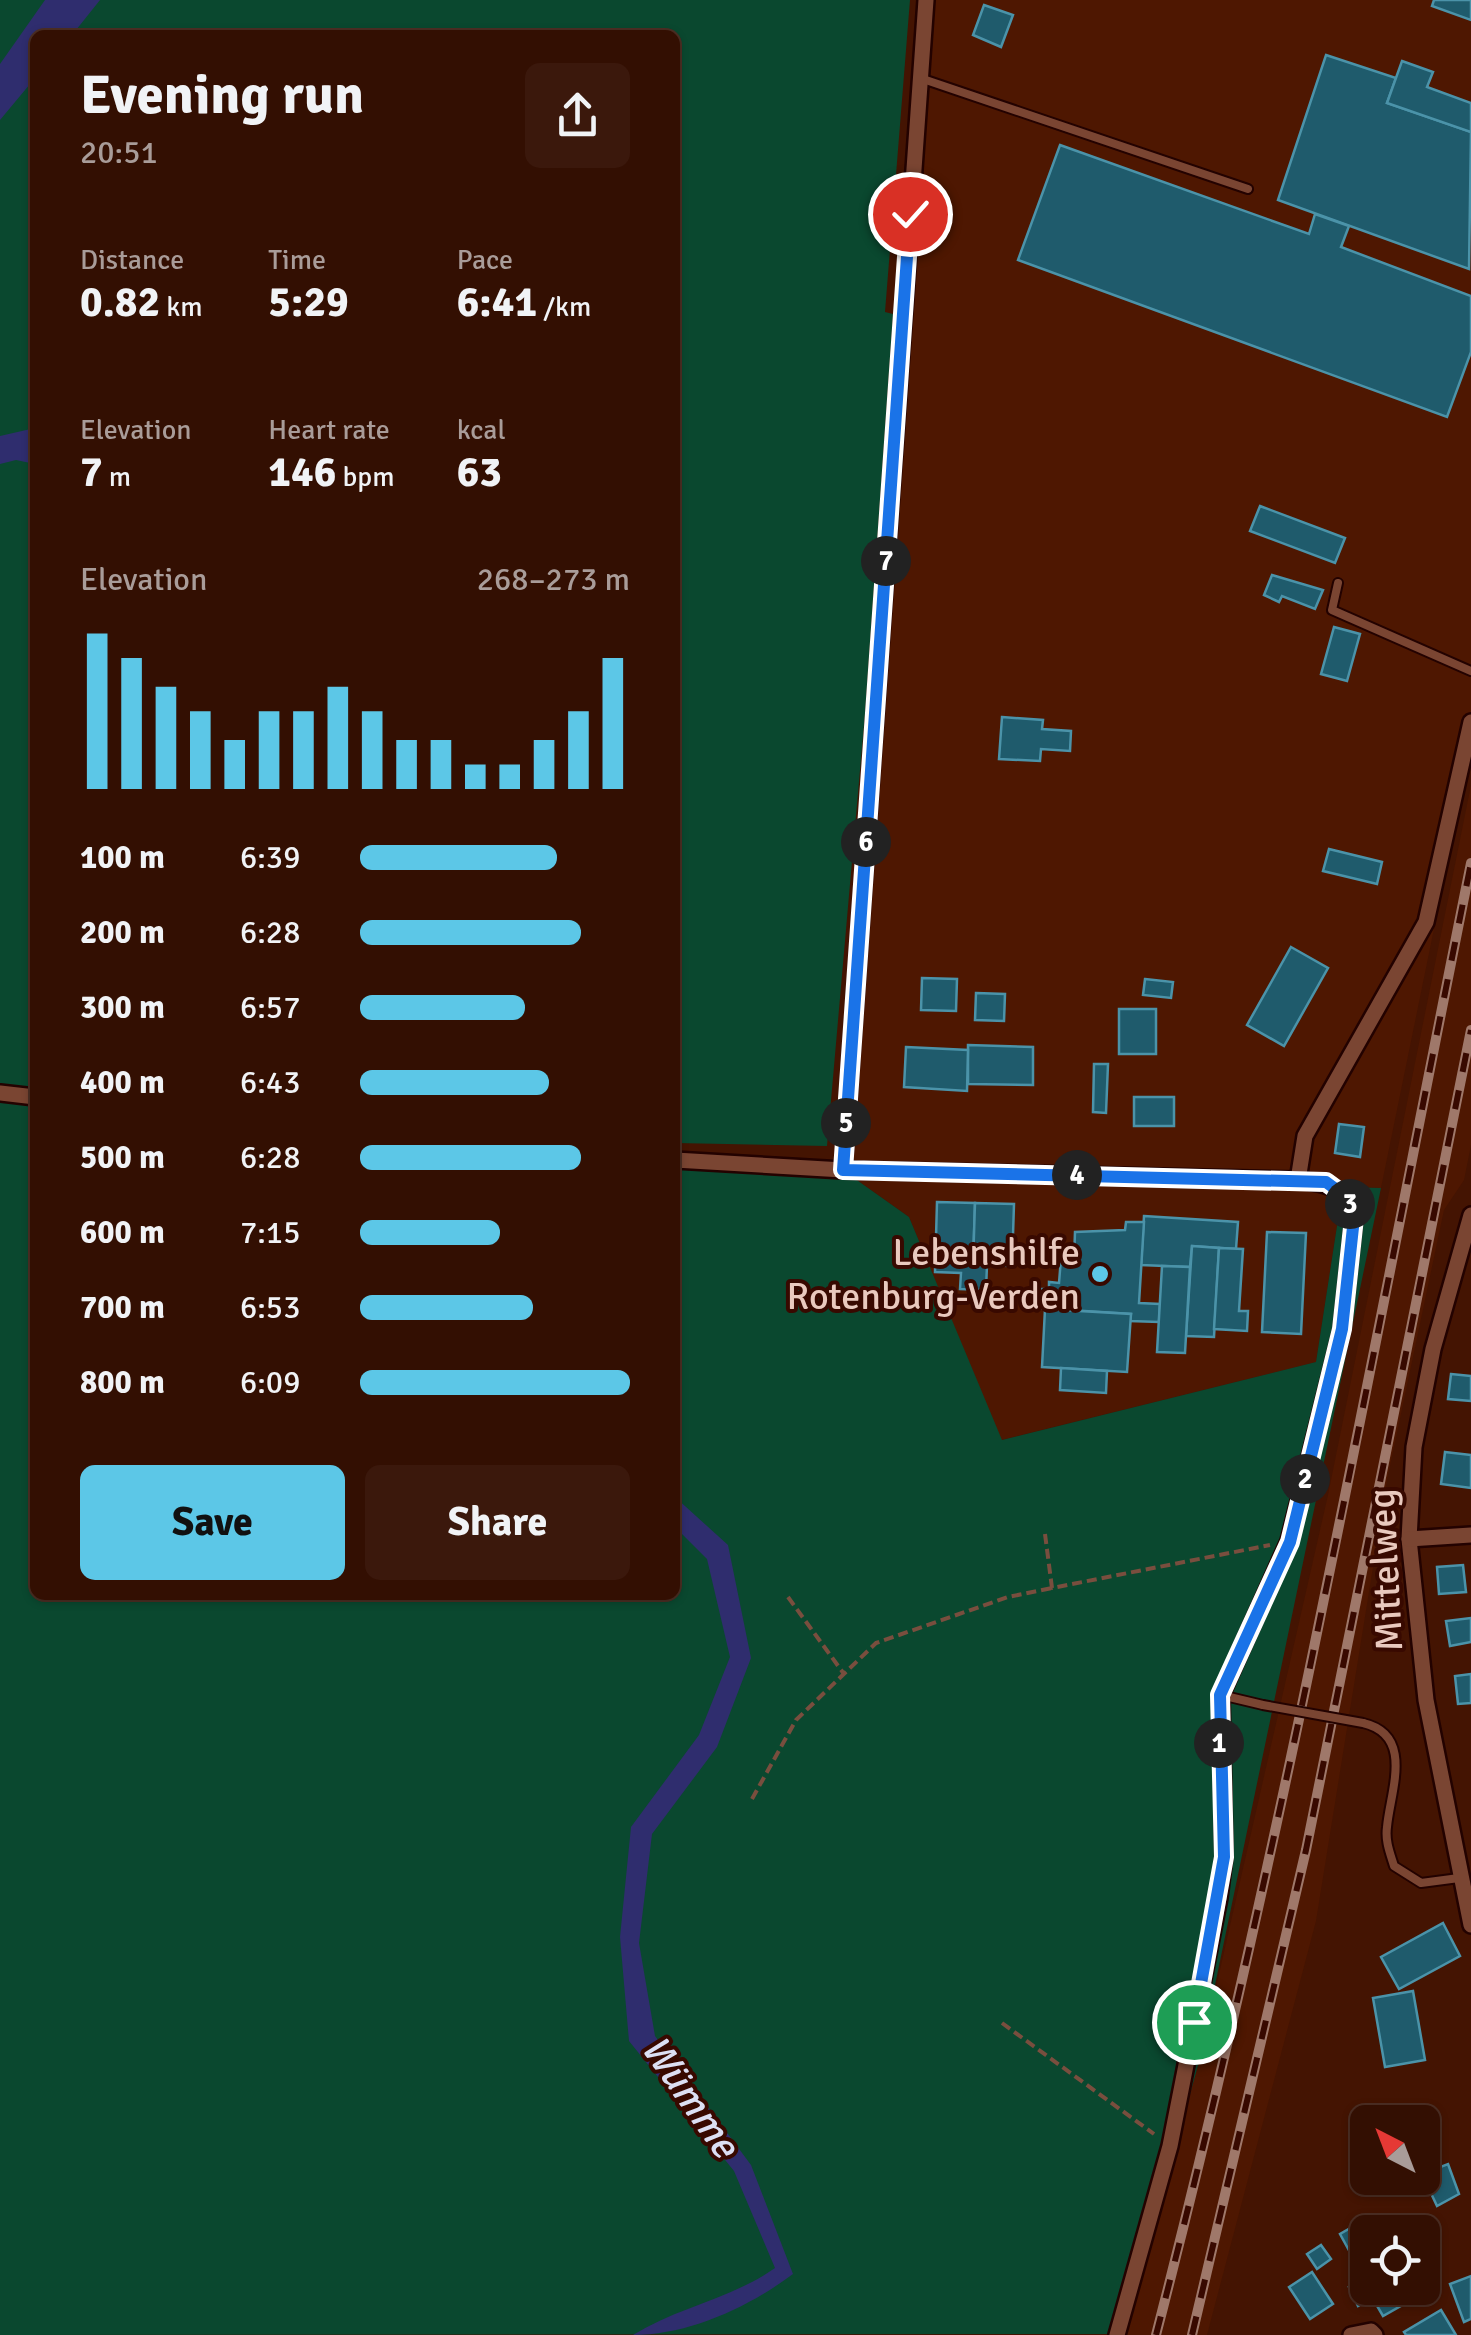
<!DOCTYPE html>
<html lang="en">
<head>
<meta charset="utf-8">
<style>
  body { margin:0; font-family:Signika,sans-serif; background:#3b180c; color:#f1f3f6; height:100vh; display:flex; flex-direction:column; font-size:38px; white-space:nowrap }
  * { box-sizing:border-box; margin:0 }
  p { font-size:32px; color:#a99c99 }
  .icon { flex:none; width:55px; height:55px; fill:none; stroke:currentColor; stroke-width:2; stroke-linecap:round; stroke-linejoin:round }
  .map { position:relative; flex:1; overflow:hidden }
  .panel { position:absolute; left:30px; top:30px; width:650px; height:1570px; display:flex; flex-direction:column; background:#330f02; border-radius:15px; box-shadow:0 2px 8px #0004,0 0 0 2px #4e2f24 }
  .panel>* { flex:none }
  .needle { width:65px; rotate:318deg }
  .tools { position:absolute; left:1350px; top:2105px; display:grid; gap:20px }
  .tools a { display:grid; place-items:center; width:90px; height:90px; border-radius:15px; background:#330f02; box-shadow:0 2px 8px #0004,0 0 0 2px #4e2f24; font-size:50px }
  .pin { position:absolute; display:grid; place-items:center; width:85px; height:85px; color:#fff; margin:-42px; border:5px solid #fff; border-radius:50%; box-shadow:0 2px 10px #0007 }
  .km { position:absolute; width:50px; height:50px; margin:-25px; border-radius:50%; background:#222; color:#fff; font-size:28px; line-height:50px; text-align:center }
  .round { display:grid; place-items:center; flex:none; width:105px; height:105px; border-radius:15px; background:#3b180c }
  .summary { display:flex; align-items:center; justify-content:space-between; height:170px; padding:0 50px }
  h1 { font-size:55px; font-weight:800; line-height:75px }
  .stats { display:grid; grid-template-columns:repeat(3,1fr); gap:15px; height:170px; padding:10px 50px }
  .stats div { display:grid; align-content:center }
  .stats b { font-size:42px; font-weight:800 }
  .stats small { font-size:28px; font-weight:400 }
  .stats p { font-size:28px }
  .chart { height:280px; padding:20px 50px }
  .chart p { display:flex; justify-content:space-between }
  .chart svg { width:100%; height:180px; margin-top:10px; stroke:#5cc7e7; stroke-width:6 }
  .button { display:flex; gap:20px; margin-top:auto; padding:20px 50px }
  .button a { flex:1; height:115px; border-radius:15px; background:#5cc7e7; color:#111; font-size:40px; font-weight:800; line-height:115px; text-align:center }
  .button a+a { background:#3b180c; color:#f1f3f6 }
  ul { padding:0 50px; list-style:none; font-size:32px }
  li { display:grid; grid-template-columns:160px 120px 1fr; align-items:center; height:75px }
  li i { height:25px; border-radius:12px; background:#5cc7e7 }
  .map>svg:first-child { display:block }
  .built { fill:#4e1701 }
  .green { fill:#0a482f }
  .water { fill:#2f2d6e }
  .building { fill:#1f5b6c; stroke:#4b93a9; stroke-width:2.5 }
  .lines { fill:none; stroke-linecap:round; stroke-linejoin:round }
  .service-casing { stroke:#230200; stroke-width:12 }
  .minor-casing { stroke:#230200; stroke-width:20 }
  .path { stroke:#794e3e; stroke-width:4; stroke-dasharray:10 5; stroke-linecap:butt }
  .service { stroke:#7a4532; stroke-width:8 }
  .minor { stroke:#7a4532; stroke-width:15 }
  .rail-casing { stroke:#9f786a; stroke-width:10 }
  .rail { stroke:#380900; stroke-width:6; stroke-dasharray:19; stroke-linecap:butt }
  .service-bridge-casing { stroke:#230200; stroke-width:12; stroke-linecap:butt }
  .service-bridge { stroke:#7a4532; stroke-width:8 }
  .route-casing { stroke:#fff; stroke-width:20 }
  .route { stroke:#1a73e8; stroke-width:12 }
  .poi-dot { fill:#5cc7e7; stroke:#380900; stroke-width:4 }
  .labels { text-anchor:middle; stroke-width:8; stroke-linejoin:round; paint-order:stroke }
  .poi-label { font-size:38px; fill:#e9c9be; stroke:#380900; text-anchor:end }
  .street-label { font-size:38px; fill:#e9c9be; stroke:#380900 }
  .water-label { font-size:40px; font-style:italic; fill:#dcdff3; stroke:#380900 }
</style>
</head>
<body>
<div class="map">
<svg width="1471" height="2335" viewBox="0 0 1471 2335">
  <rect width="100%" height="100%" fill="#441402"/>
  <!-- built -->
  <g class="built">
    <polygon points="929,0 1471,0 1471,748 1381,1188 1343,1187 1316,1362 1001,1440 909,1217 843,1170"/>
    <polygon points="1471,785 1471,1145 1464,1180 1444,1210 1387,1480 1316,1921 1207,2335 1123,2335 1199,2062 1328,1495"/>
  </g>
  <!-- green -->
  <g class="green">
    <polygon points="0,0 910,0 885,312 893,314 865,713 827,1146 675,1143 675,35 35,35 35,1092 0,1089"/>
    <polygon points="0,1098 35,1102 35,1595 675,1595 675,1168 854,1178 909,1217 1002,1440 1316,1362 1343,1187 1381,1188 1199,2062 1123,2334 0,2335"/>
  </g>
  <!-- water -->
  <g class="water">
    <polygon points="45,0 100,0 72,35 35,35 35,78 0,120 0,64"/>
    <polygon points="35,428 35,464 16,460 0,464 0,436"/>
    <path d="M675,1497L728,1545L751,1658L717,1747L652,1834L639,1943L655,2036L751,2165L793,2274C749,2307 689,2335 633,2335C678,2307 733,2298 775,2268L734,2171L629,2041L620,1937L631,1827L699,1735L730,1657L707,1559L675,1527Z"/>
  </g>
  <!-- building -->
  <g class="building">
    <polygon points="1434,0 1471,0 1471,20 1432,6"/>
    <polygon points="984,5 1013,15 1001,47 973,35"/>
    <polygon points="1326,55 1396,78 1387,103 1471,132 1469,269 1278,200"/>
    <polygon points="1402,61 1433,72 1427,87 1471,103 1471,132 1387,103"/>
    <polygon points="1060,145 1309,234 1315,214 1349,226 1341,247 1471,296 1471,352 1447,417 1018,260"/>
    <polygon points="1260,506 1345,538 1335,563 1250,531"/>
    <polygon points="1272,575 1323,590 1315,609 1282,596 1279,602 1264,595"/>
    <polygon points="1334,627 1360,634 1347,681 1321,674"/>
    <polygon points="1002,717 1043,720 1042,729 1071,731 1070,751 1041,749 1040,761 999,759"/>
    <polygon points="1329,849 1382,862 1377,884 1323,871"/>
    <polygon points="1291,947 1328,968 1284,1046 1247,1025"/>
    <polygon points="922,978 957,979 956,1011 921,1010"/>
    <polygon points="1145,979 1173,982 1171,998 1143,995"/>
    <polygon points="976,993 1005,994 1004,1021 975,1020"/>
    <rect x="1119" y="1009" width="37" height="45"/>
    <polygon points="968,1045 1033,1047 1033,1085 968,1084"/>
    <polygon points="906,1047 968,1050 967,1091 904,1087"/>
    <polygon points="1094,1064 1108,1064 1106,1113 1093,1112"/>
    <rect x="1134" y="1097" width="40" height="29"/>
    <polygon points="1339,1124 1364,1127 1360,1157 1335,1153"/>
    <polygon points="937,1202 975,1203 973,1265 987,1265 986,1290 960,1289 961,1273 935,1272"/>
    <polygon points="975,1203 1014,1204 1012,1266 973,1265"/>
    <polygon points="1144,1216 1238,1222 1236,1249 1192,1246 1190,1267 1141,1265"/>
    <polygon points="1126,1222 1144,1222 1139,1303 1160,1304 1159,1322 1130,1321 1131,1314 1036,1308 1037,1289 1049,1289 1049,1282 1059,1283 1061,1258 1074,1259 1075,1232 1125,1230"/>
    <polygon points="1267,1232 1306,1233 1301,1334 1262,1332"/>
    <polygon points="1192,1246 1219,1248 1214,1337 1186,1336"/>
    <polygon points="1219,1248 1243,1249 1239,1311 1248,1311 1247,1331 1214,1329"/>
    <polygon points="1162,1266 1190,1267 1185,1353 1157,1352"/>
    <polygon points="1045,1309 1131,1314 1127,1372 1042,1367"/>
    <polygon points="1061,1368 1107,1371 1106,1393 1060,1390"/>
    <polygon points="1451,1374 1471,1376 1471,1401 1448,1399"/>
    <polygon points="1445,1452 1471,1455 1471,1488 1441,1484"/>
    <polygon points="1463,1565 1466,1592 1439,1594 1437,1567"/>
    <polygon points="1471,1618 1471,1642 1450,1646 1446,1621"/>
    <polygon points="1471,1674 1471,1703 1458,1704 1455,1676"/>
    <polygon points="1443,1923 1460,1956 1399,1989 1381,1957"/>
    <polygon points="1413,1991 1425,2060 1385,2067 1373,1998"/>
    <polygon points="1448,2164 1459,2194 1437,2206 1422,2174"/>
    <polygon points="1368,2218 1375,2232 1368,2232 1368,2260 1357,2265 1340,2234"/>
    <polygon points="1321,2245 1331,2259 1317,2269 1307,2254"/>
    <polygon points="1312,2272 1333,2304 1310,2319 1289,2287"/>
    <polygon points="1471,2276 1471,2319 1464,2322 1450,2284"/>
    <polygon points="1359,2282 1369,2300 1358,2306 1349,2287"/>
    <polygon points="1366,2287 1397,2288 1406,2303 1383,2316"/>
    <polygon points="1441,2310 1456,2335 1406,2335 1404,2332"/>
  </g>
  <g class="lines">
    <defs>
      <g id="service">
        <polyline points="920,78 1248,189"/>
        <polyline points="1338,583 1332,610 1471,671"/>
        <polyline points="1221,1695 1263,1705"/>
        <path d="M1363,1723C1415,1735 1390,1792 1387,1827C1385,1841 1390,1853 1394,1866L1421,1883L1459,1878"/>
      </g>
      <g id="minor">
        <polyline points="0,1093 35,1097"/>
        <path d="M675,1160L843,1170L1298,1180C1327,1183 1346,1187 1354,1218L1342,1329L1289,1541L1221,1695L1224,1857L1219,1898L1170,2146L1117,2335"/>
        <polyline points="843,1170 926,0"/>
        <polyline points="1298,1180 1305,1136 1426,922 1471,722"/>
        <polyline points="1471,1215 1433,1349 1414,1447 1409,1539 1426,1700 1471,1925"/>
        <polyline points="1409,1539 1471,1535"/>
        <polyline points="1351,2335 1371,2331 1375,2335"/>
      </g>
    </defs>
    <!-- service casing -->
    <use href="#service" class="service-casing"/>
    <!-- minor casing -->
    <use href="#minor" class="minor-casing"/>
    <!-- path -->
    <g class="path">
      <polyline points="1045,1534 1052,1588 1270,1545"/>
      <polyline points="788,1597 844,1674"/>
      <polyline points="752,1799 796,1720 876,1643 1008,1597 1052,1588"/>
      <polyline points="1002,2023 1154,2134"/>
    </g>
    <!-- service -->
    <use href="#service" class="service"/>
    <!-- minor -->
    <use href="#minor" class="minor"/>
    <defs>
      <g id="rail">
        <path d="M1156,2335C1282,1849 1372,1355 1471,863"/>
        <polyline points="1192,2335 1306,1850 1471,1030"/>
      </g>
    </defs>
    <!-- rail casing -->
    <use href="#rail" class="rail-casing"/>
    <!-- rail -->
    <use href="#rail" class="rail"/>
    <defs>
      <polyline id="service-bridge" points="1263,1705 1363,1723"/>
    </defs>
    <!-- service-bridge casing -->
    <use href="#service-bridge" class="service-bridge-casing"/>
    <!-- service-bridge -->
    <use href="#service-bridge" class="service-bridge"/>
  </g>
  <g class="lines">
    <defs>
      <polyline id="route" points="910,214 843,1170 1326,1182 1345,1196 1354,1218 1342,1329 1290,1542 1220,1695 1224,1857 1194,2022"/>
    </defs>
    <!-- route casing -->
    <use href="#route" class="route-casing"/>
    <!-- route -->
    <use href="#route" class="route"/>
  </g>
  <!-- markers -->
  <circle class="poi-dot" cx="1100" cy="1274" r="10"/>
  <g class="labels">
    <!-- poi labels -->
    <g class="poi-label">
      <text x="1080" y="1265">Lebenshilfe<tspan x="1080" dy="44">Rotenburg-Verden</tspan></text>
    </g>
    <!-- street labels -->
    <g class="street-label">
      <text transform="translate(1385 1570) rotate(-93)" y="13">Mittelweg</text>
    </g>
    <!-- water labels -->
    <g class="water-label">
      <text transform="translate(691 2096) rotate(55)" y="14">Wümme</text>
    </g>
  </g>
</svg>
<div class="tools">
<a><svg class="needle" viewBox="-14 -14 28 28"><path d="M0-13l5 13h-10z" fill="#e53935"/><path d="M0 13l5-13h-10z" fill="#a99c99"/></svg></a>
<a><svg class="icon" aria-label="locate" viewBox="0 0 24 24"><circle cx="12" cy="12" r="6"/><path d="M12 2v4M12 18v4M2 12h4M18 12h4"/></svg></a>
</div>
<div class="pin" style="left:1194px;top:2022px;background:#1e9e55"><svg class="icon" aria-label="arrive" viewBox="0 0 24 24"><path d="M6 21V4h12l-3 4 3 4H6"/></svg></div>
<div class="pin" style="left:910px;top:214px;background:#d93025"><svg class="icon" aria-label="check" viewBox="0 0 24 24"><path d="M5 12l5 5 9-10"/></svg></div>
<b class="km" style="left:1219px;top:1743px">1</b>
<b class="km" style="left:1305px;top:1479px">2</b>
<b class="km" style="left:1350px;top:1204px">3</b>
<b class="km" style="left:1077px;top:1175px">4</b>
<b class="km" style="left:846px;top:1123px">5</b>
<b class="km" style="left:866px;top:842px">6</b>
<b class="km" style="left:886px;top:561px">7</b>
<section class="panel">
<div class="summary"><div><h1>Evening run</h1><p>20:51</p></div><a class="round"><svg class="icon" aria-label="share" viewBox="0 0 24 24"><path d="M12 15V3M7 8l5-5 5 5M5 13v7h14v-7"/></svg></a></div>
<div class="stats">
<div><p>Distance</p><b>0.82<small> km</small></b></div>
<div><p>Time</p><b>5:29</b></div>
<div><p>Pace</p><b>6:41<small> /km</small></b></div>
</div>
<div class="stats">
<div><p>Elevation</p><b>7<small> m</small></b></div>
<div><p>Heart rate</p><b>146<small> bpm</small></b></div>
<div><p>kcal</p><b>63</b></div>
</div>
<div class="chart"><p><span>Elevation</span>268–273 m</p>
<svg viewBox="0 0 160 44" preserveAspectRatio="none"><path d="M5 44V6M15 44V12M25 44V19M35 44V25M45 44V32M55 44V25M65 44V25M75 44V19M85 44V25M95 44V32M105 44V32M115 44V38M125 44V38M135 44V32M145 44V25M155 44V12"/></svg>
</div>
<ul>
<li><b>100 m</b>6:39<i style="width:73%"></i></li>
<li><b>200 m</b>6:28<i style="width:82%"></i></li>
<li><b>300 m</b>6:57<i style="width:61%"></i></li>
<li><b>400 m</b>6:43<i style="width:70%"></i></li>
<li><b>500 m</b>6:28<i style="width:82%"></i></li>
<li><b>600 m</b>7:15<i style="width:52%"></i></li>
<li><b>700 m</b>6:53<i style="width:64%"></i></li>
<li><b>800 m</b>6:09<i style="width:100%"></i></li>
</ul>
<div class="button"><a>Save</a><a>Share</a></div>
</section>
</div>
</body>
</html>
